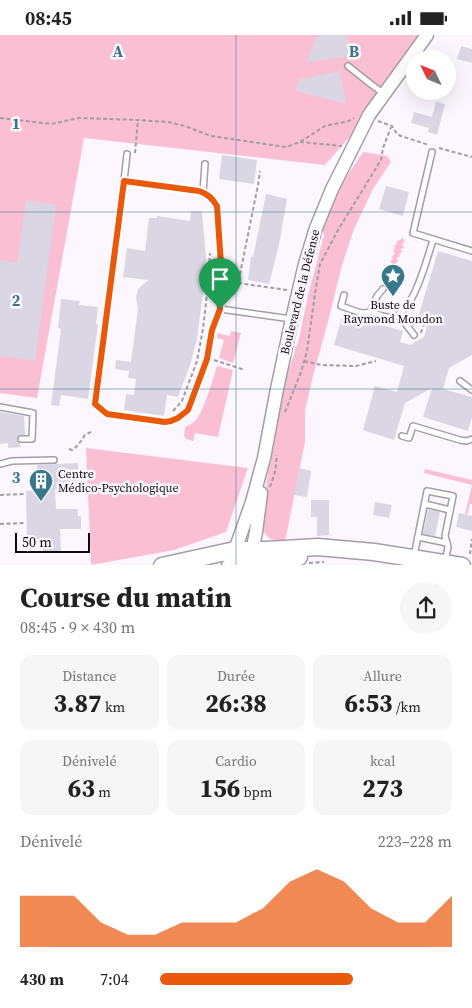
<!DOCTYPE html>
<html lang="fr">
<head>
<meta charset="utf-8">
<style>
  body { margin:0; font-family:"Source Serif 4",serif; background:#f6f6f6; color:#222; height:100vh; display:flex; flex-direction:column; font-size:19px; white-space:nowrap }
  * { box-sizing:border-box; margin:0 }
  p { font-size:16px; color:#767676 }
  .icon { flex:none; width:28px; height:28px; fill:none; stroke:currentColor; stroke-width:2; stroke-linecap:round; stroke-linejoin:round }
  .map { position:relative; height:530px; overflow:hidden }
  .panel { display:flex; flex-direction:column; background:#fff; flex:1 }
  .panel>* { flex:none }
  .needle { width:32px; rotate:313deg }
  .fabs { position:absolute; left:406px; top:15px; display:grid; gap:10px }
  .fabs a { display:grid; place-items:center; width:50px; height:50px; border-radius:50%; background:#fff; box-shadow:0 5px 20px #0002; font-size:25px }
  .scale { position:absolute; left:15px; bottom:12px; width:75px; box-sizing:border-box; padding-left:5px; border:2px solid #0e0b0f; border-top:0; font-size:14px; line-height:18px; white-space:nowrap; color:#0e0b0f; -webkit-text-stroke:4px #fcf7fe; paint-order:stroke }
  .pin { position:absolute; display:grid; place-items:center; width:42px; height:42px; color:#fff; margin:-51px -21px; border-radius:50% 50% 50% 0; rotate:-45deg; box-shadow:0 0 5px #0007 }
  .pin .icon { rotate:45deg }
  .round { display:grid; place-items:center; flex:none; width:52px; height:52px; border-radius:26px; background:#f6f6f6 }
  .headline { display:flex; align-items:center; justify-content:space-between; height:85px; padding:0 20px }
  h1 { font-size:28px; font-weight:700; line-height:38px }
  .figures { display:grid; grid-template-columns:repeat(3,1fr); gap:8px; height:85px; padding:5px 20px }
  .figures div { display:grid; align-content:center; border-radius:12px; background:#f6f6f6; text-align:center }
  .figures b { font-size:25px; font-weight:700 }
  .figures small { font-size:14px; font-weight:400 }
  .figures p { font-size:14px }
  .chart { height:140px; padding:10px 20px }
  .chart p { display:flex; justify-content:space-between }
  .chart svg { width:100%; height:90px; margin-top:5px; fill:#ea580c; opacity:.7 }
  ul { padding:0 20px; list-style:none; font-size:16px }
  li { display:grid; grid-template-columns:80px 60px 1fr; align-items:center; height:38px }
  li i { height:12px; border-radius:6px; background:#ea580c }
  .status { display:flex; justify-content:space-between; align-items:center; height:35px; padding:0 25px; background:#fff; direction:ltr }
  .status svg { height:14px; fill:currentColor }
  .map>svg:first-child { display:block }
  .green { fill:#fbbfd3 }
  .building { fill:#dad6e3 }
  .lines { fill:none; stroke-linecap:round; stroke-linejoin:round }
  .service-casing { stroke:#a59da7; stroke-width:8 }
  .tertiary-casing { stroke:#a59da7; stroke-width:15 }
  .primary-casing { stroke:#a59da7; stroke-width:19 }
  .path { stroke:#a29da3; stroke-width:2; stroke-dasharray:4 2.5; stroke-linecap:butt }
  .service { stroke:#fff; stroke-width:5 }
  .tertiary { stroke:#fff; stroke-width:12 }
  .primary { stroke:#fff; stroke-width:16 }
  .route-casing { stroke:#fff; stroke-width:10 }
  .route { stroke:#ea580c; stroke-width:6 }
  .grid { fill:none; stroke:#37788a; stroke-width:1; stroke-opacity:0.55 }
  .labels { text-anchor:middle; stroke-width:5; stroke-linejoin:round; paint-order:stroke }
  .street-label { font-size:12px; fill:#0e0b0f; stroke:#fcf7fe }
  .poi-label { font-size:12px; fill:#0e0b0f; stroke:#fcf7fe }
  .grid-label { font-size:16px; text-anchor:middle; font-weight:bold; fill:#37788a; stroke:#fcf7fe; stroke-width:5; stroke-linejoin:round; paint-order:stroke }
</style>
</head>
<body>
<div class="status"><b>08:45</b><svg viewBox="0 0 49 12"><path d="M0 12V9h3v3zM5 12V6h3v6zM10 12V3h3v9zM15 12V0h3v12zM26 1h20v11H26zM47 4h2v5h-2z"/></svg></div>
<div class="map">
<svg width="472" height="531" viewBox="0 0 472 531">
  <rect width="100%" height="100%" fill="#fcf7fe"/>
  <!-- green -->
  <g class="green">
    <polygon points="0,0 427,0 369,80 325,130 84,103 37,363 0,358"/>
    <path d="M363,117L387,121L391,127L373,154L354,194L342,230L329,283L313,341L305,376V407L286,502L285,505C268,506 270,504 260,493L275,389L283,352L299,304L308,260L324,200L322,194L337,156Z"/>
    <polygon points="403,203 405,207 402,209 404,213 401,214 402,217 399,219 400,221 397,223 398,227 395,228 396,231 393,233 394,235 391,237 392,239 390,241 390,243 387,244 389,249 384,250 382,247 385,246 384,244 387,242 386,240 389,238 387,235 390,233 389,230 392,229 390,226 393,224 392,221 395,219 393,215 395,213 394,210 397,209 396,207"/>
    <polygon points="231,296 241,298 233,328 219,323 224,305 217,303 217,298 230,301"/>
    <path d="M217,331L233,335L218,402L195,398L193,406L186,404L184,401L185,392C189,390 193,388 196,385C204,375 213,344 217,331Z"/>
    <polygon points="86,413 248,433 226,497 174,515 91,530"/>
    <polygon points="425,434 472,445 472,469 470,469 467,480 465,479 472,450 424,438"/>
  </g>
  <!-- building -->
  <g class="building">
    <polygon points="319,0 346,0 351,19 338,23 307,27 316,2 318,3"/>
    <polygon points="461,11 472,14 472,28 457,24"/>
    <polygon points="340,36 346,69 296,56 300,44"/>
    <polygon points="436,67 445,69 437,100 428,97 429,93 411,88 414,77 432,82"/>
    <polygon points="222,120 257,125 254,149 219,144"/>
    <polygon points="386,151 409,157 403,181 379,174"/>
    <polygon points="266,159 287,164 279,210 269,249 248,245 251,221 253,222"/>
    <polygon points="26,165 56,170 35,326 0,321 0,225 17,228"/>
    <polygon points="191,176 202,177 206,222 205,242 197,304 190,330 178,362 167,360 164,381 124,375 126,359 134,360 136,344 128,343 129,336 115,334 116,325 131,327 138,274 136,263 138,254 148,245 123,242 127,213 145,216 149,183 157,183 157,181 190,186"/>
    <polygon points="438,216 472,226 472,320 449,333 443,354 472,362 472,382 468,396 423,382 432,353 405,368 394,405 363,395 375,351 397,357 404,331 334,310 343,279 403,296 400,307 410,310 424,302 427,292 416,289"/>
    <polygon points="61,264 80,266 79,270 98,272 96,289 98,289 88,364 61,360 59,371 51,370 61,294 58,293"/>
    <polygon points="0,377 24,381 25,400 19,400 17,404 18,407 20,408 21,412 8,413 8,408 0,409"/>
    <polygon points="78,428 79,443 77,443 77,453 55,454 56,474 78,474 78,481 81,481 81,494 60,494 61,517 43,517 42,504 27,504 26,456 38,455 37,430"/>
    <polygon points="299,433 311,436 307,462 294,460"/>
    <polygon points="311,465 329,465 329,500 317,501 317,482 311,482"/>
    <polygon points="375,467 392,470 389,483 373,480"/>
    <polygon points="428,474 440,477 435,501 423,499"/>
    <polygon points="459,478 472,481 472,496 456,492"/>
  </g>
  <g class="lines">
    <defs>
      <g id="service">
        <polyline points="348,31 372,50 383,58"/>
        <polyline points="432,117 413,198 472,216"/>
        <path d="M124,146L199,156C208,159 212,163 217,171L221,229L217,251L220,274L212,295L207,324L188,375L178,383L171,386L165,387L107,379L95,369Z"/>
        <polyline points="124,146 127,119"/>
        <polyline points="203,157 205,129"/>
        <path d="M344,260L341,271C348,273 356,277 363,278C365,278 368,277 371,277C379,278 384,284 393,282C414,277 427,223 433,205"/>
        <polyline points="220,274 291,284"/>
        <polyline points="371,277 377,261 383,254"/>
        <polyline points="399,280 414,300"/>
        <polyline points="460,346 472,355"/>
        <polyline points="0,372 33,378 32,404 21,404"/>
        <polyline points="402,401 409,403 413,391 460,405 466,406 472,404"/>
        <polyline points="0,429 12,426 54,425"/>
        <polyline points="425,469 450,475"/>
        <polyline points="418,502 447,508"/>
        <polyline points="414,521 427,456 453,461 445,501 448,512 445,527"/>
      </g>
      <g id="tertiary">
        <polyline points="251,522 256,497 261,458"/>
        <polyline points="233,523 235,515 252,467 264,423 277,354 292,284 305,229 316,193 332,154 369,80 427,0"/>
      </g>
      <g id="primary">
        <polyline points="162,531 235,515 267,515 318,512 374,517 462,531"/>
        <polyline points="230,531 268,527 299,522"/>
      </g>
    </defs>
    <!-- service casing -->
    <use href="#service" class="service-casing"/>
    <!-- tertiary casing -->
    <use href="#tertiary" class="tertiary-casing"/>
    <!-- primary casing -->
    <use href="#primary" class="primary-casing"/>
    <!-- path -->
    <g class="path">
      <polyline points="0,83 51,89 79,83 138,85 168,87 185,91 211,101 286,112 300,107 325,91 349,86 354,83"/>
      <polyline points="378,86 392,91 397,99 401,101 429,110"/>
      <polyline points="300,107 342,111"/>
      <polyline points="439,113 472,122"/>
      <polyline points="135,118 138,85"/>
      <polyline points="238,248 287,255"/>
      <polyline points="226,252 237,254 258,150 260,136"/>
      <polyline points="421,298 423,291"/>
      <polyline points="214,325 245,335"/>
      <polyline points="304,326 321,330 356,331 376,326"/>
      <polyline points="173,376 182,366 197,326 203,294 208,250 210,218"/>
      <polyline points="285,377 301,337 307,316 315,259 320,229 338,195 381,125 383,113 391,92"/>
      <path d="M69,414L72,415C78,411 81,406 85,400L91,397"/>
      <polyline points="270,452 275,437 277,420"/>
      <polyline points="0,460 24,459"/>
      <polyline points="0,489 25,488"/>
      <polyline points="470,519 472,504"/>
      <polyline points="309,528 324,527"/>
    </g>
    <!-- service -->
    <use href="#service" class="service"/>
    <!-- tertiary -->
    <use href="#tertiary" class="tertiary"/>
    <!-- primary -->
    <use href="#primary" class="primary"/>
  </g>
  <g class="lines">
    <defs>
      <path id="route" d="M124,146L199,156C208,159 212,163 217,171L221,229L218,251L220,274L212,295L207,324L188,375L178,383L171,386L165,387L107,379L95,369Z"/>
    </defs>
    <!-- route casing -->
    <use href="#route" class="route-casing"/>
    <!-- route -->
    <use href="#route" class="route"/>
  </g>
  <!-- grid -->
  <path class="grid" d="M236,0V531M0,177H472M0,354H472"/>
  <!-- icons -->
  <defs>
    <symbol id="sight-pin" viewBox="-11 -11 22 30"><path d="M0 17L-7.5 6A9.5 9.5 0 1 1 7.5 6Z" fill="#37788a" stroke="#fcf7fe"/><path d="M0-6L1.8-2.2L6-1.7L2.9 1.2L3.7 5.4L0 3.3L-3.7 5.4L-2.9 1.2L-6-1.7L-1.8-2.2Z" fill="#fff"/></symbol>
    <symbol id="building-pin" viewBox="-11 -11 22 30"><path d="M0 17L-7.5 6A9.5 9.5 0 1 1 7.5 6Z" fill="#37788a" stroke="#fcf7fe"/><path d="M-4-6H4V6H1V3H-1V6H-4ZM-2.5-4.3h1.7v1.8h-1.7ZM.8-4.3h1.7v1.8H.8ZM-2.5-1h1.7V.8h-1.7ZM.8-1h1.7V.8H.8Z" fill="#fff"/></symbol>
  </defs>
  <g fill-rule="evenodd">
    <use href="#sight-pin" x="379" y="227" width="28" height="38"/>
    <use href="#building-pin" x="27" y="432" width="28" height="38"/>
  </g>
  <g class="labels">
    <!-- street labels -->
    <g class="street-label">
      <text transform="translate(300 257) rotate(-76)" y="4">Boulevard de la Défense</text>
    </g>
    <!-- poi labels -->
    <g class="poi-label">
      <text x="393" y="274">Buste de<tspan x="393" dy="14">Raymond Mondon</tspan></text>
      <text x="58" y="443" text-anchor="start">Centre<tspan x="58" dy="14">Médico-Psychologique</tspan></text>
    </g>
  </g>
  <g class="grid-label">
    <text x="118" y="22">A</text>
    <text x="354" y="22">B</text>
    <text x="16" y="94">1</text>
    <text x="16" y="271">2</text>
    <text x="16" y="448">3</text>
  </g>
</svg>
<div class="fabs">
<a><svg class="needle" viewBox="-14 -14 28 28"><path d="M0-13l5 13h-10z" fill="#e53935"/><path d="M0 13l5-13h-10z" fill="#767676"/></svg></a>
</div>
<div class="scale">50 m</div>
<div class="pin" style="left:220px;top:274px;background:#1e9e55"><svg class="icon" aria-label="arrive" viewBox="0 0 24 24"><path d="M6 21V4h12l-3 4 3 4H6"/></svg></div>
</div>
<section class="panel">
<div class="headline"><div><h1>Course du matin</h1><p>08:45 · 9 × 430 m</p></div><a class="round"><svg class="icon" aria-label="share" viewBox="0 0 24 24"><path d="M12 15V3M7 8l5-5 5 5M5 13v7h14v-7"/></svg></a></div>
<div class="figures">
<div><p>Distance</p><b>3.87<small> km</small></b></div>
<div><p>Durée</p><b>26:38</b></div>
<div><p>Allure</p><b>6:53<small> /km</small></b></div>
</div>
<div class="figures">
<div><p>Dénivelé</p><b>63<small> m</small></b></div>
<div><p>Cardio</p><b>156<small> bpm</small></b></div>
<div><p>kcal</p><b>273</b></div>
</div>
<div class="chart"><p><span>Dénivelé</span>223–228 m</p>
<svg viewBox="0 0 160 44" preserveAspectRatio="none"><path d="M0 44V19L10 19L20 19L30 32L40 38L50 38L60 32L70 32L80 32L90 25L100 12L110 6L120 12L130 25L140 32L150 32L160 19V44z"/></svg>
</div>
<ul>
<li><b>430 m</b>7:04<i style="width:66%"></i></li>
</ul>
</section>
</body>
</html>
